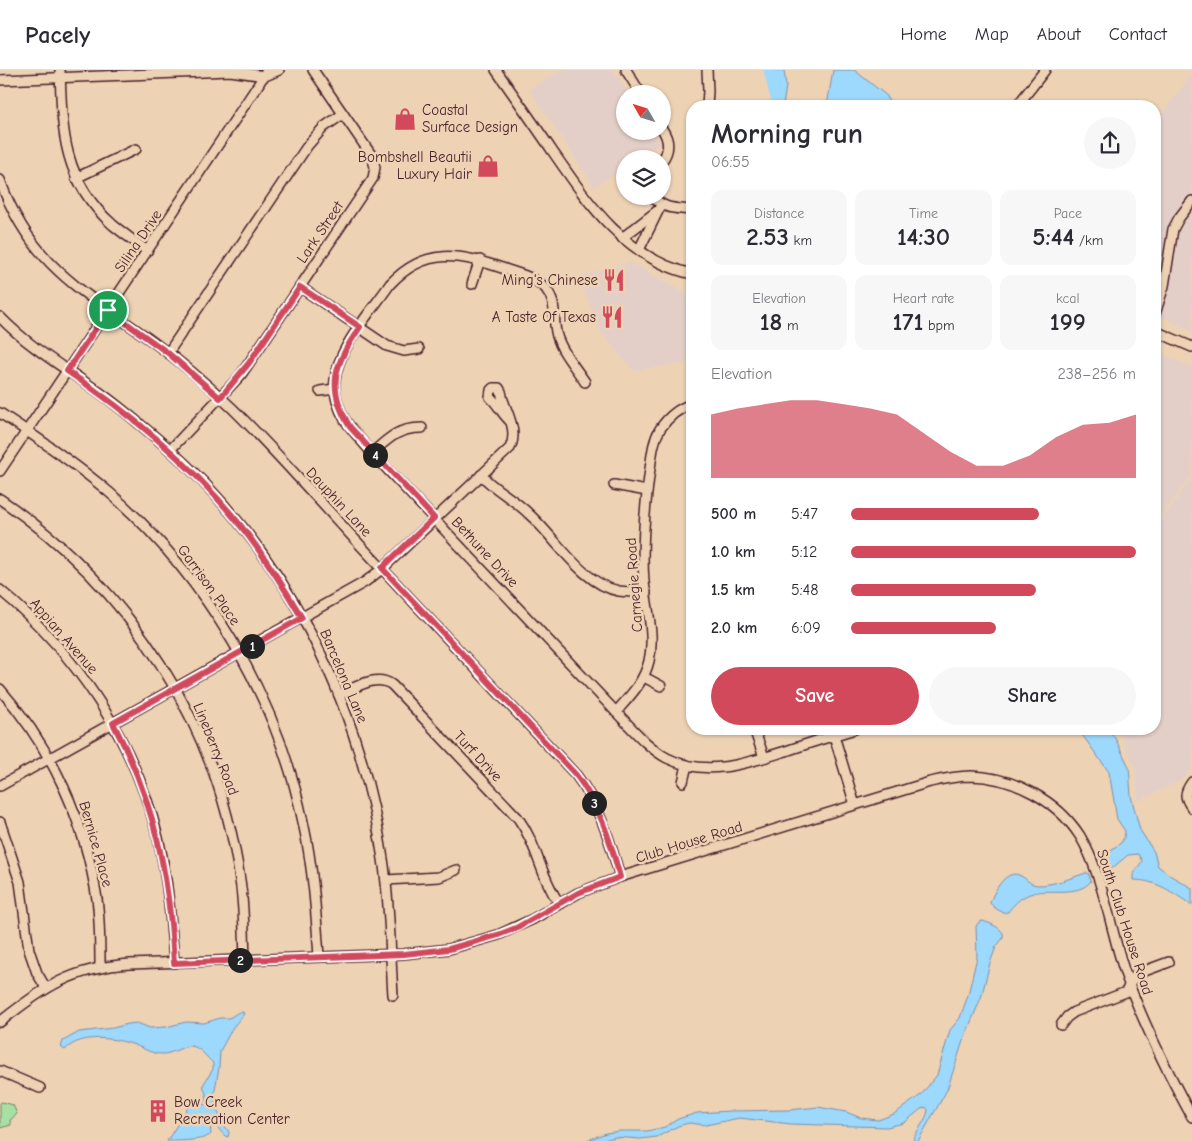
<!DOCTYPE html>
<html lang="en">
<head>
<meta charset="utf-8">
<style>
  body { margin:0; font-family:"Comic Neue",sans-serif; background:#f7f7f7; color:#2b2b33; height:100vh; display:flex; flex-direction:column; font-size:19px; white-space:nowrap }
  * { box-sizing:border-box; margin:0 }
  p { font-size:16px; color:#7c7c81 }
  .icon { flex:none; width:28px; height:28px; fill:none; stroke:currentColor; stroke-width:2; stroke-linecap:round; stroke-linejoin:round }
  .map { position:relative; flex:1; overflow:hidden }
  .side { position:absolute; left:686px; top:30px; width:475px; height:635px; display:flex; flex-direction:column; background:#fff; border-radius:20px; box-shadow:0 1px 4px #0004 }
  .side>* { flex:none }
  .needle { width:32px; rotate:309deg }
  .controls { position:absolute; left:616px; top:15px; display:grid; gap:10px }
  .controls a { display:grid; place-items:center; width:55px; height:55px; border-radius:50%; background:#fff; box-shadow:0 1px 4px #0004; font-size:25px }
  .pin { position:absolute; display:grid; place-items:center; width:42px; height:42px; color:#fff; margin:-21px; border:2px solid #fff; border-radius:50%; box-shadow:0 1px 5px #0007 }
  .km { position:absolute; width:25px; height:25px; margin:-12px; border-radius:50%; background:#222; color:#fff; font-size:14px; line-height:25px; text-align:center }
  .round { display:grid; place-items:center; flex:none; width:52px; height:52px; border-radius:26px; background:#f7f7f7 }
  .head { display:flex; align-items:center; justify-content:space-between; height:85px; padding:0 25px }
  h1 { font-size:28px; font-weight:800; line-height:38px }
  .stats { display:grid; grid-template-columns:repeat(3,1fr); gap:8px; height:85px; padding:5px 25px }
  .stats div { display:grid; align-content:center; border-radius:12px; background:#f7f7f7; text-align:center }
  .stats b { font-size:25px; font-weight:800 }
  .stats small { font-size:14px; font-weight:400 }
  .stats p { font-size:14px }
  .chart { height:140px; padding:10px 25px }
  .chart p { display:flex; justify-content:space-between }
  .chart svg { width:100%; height:90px; margin-top:5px; fill:#d1495b; opacity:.7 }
  .action { display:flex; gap:10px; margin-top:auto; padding:10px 25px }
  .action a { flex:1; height:58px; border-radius:30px; background:#d1495b; color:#fff; font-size:20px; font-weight:800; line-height:58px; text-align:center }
  .action a+a { background:#f7f7f7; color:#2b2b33 }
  ul { padding:0 25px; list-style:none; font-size:16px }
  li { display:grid; grid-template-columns:80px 60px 1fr; align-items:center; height:38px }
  li i { height:12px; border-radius:6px; background:#d1495b }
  header { display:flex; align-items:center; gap:30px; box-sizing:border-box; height:70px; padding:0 25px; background:#fff; border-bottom:1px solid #e1e1e2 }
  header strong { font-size:24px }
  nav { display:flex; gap:28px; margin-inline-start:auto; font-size:18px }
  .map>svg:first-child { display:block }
  .built { fill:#e4cfc8 }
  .green { fill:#a7e0a5; stroke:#788068 }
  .water { fill:#9dd8fd; stroke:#7c8ea9 }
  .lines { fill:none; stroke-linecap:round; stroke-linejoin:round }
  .river { stroke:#9dd8fd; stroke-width:11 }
  .minor-casing { stroke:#4a1f2b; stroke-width:12 }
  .minor { stroke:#edd3b4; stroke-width:9 }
  .route-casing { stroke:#fff; stroke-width:10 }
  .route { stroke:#d1495b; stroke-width:6 }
  .labels { text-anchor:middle; stroke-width:5; stroke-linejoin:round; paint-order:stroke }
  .poi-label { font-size:15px; fill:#4a1f2b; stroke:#edd3b4; text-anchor:end }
  .street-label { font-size:15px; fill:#4a1f2b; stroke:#edd3b4 }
</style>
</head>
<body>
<header>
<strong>Pacely</strong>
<nav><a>Home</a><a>Map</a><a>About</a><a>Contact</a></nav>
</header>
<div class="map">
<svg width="1192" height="1071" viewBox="0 0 1192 1071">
  <rect width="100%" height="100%" fill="#edd3b4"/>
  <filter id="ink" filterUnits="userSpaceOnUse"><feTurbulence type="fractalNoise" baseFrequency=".02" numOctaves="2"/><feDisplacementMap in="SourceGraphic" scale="10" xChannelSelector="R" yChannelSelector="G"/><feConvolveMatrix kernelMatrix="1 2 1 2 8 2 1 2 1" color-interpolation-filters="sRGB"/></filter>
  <g filter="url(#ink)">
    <!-- built -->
    <g class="built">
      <polygon points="556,0 614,0 629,24 625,24 625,61 653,61 661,74 638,89 625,89 625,97 594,117 529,19 557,3"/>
      <polygon points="1192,4 1192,262 1167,249 1155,248 1155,53"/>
      <polygon points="630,192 692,226 692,292 633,301 600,261 578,207"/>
      <polygon points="1155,280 1192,297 1192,405 1155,454"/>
      <polygon points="1192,408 1192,697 1182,710 1138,731 1135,697 1118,659 1155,659 1155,458"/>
    </g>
    <!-- green -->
    <polygon class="green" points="2,1032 13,1035 17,1044 10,1050 11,1055 0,1058 0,1033"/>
    <!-- water -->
    <g class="water">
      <polygon points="774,0 784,0 786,16 783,36 776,36 776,12"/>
      <polygon points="833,0 854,0 887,26 890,36 827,36"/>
      <path d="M1078,659H1109L1116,670L1129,697L1131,726L1140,760L1154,782L1158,796L1171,806L1192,818V835C1173,823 1157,810 1133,810V805L1142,791L1138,784L1128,785L1105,804L1102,794L1109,781L1121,773L1124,767L1125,761L1117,749L1109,702Z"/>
      <path d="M1086,803H1088L1091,811C1078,828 1048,817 1030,824C1021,827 1013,835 1008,842C1002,844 994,838 990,833C993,823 1006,797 1021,806C1027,809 1029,814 1037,815C1055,815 1070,808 1086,803Z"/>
      <path d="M983,851C991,854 998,856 1003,863V868L996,877L990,893L981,928L963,971L947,1020L918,1071H913C916,1060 927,1050 928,1040L926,1037L921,1039L904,1053L887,1057L791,1054L739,1048L706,1055L689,1053L678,1056L657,1067L640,1069L615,1067L600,1071H585L606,1063L620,1061H647L665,1057L678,1049L697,1043L730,1041L789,1040L818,1037L846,1042L861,1048L878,1050L894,1044L921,1025L937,1005L950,960L960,948L968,925L977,887L976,856L979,852Z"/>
      <path d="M239,942H243L244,944L233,957L220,981L219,998L214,1025L215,1034L222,1052L229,1062L228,1067L225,1066L212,1051L210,1053L211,1064C205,1071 178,1071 167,1071L190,1034L194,1030L205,1035C209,1028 205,1023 203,1015L213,999V993C207,988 200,977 191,976C184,975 171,985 161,984C152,984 141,977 132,974C113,968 81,963 65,980L61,977L63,971L79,962L113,958L128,954L137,953L150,958L166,957L186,952L204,953L220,948H229Z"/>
    </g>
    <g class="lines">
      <!-- river -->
      <polyline class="river" points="769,0 778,36"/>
      <defs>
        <g id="minor">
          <path d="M60,0C62,62 63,111 113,155C124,164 136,172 147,181"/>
          <path d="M496,0C515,27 534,54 553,82C589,134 626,189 692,204"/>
          <polyline points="626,0 641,24"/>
          <polyline points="265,6 279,0"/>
          <polyline points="0,10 230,1 265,6"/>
          <polyline points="707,36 708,21 707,0"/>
          <polyline points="1017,36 1045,0"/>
          <path d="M662,59C669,69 670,80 662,91"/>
          <polyline points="76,108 136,79"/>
          <path d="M0,110C30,195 83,221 152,271C180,291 207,314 232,338C277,382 318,430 361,476C432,552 504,629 576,705C600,736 610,771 620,807"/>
          <path d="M652,126C664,140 676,138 692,140"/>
          <polyline points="622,168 657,141"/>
          <polyline points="639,180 661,135"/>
          <polyline points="472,214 480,190"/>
          <polyline points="300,217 387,276 404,281 419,279"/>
          <polyline points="1155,244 1164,216 1173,159 1179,148 1192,131"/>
          <path d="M0,247C29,277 65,298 99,322C123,339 146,359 169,379C287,484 360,634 383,789C390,833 390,880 393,925"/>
          <polyline points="1155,261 1192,277"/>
          <polyline points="168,283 308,75 324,57 343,44"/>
          <path d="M585,312C576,298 562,283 557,266C552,250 558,233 546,219C537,208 519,204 505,199C460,184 426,176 390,214C372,241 338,277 335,310C333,323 339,339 345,350C353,362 363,372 372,383L616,642C632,658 647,677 667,688C707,708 747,693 786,681C809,673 832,666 855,659"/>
          <polyline points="320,321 335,319"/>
          <path d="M0,343C38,368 75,393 110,423C206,507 277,626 303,752C313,797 316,842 319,887"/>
          <polyline points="170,380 240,306 249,293 373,108 375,97 372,86 313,0"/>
          <path d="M372,383C389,368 398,358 422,358"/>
          <polyline points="0,401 258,15 267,0"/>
          <path d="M481,405C495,420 514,429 529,444C555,467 583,515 619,521C627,522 637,522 646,522"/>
          <polyline points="614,415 647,421"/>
          <path d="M0,429C130,517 218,654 240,810C244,836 244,863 245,890"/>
          <path d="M0,520C77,584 134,670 158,768C168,809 171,851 174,893"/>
          <polyline points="644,607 661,616"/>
          <path d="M0,619C52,678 85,751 97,829C100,851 100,874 100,897"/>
          <path d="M339,625C355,618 376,603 392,615L518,748C538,776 540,806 559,833"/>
          <path d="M616,642C630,626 644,612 649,591C655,566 647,538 644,512C641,475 645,436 650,399C652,385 653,371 660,359C668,347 679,338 692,334"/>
          <polyline points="754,659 764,687"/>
          <polyline points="832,659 855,735"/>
          <polyline points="683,712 687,695"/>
          <path d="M1192,712C1184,723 1184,727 1192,738"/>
          <path d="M0,716L365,512L382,499L510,378C518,362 508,345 503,330C501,325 503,323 499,318H493L491,320L490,327C498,334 502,344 510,351"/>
          <polyline points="0,752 20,812 29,880 37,903 46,918"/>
          <polyline points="386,810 439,807 456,800"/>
          <path d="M0,952C44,917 72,898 130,894L403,884L449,879L498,865L533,849L578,823L620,807L930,712C943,709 957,706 971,706C1013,707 1057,730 1080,766C1103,804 1111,863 1126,906C1144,955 1167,1001 1192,1047"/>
          <polyline points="1061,955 1067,947 1074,942 1126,922 1132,910 1139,903 1169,892"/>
          <polyline points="0,1001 40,1018"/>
        </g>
      </defs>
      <!-- minor casing -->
      <use href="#minor" class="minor-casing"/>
      <!-- minor -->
      <use href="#minor" class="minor"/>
    </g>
  </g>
  <g class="lines" filter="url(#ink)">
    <defs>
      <path id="route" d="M300,217L360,257C335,294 325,316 350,357L434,448L382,498L576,705C600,736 610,770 620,807L578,823L516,858L498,865L449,879L404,884L174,893C169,805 155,732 113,653L302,548C282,514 261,480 236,450C188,391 130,343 67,301L108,240L168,283L220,328L249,293Z"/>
    </defs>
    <!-- route casing -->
    <use href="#route" class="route-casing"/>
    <!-- route -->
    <use href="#route" class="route"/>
  </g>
  <!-- icons -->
  <defs>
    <symbol id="shop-bare" viewBox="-9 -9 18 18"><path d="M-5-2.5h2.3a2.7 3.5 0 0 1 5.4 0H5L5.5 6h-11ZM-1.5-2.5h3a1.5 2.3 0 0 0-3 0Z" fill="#d1495b" stroke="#edd3b4" stroke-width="2.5" paint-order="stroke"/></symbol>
    <symbol id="restaurant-bare" viewBox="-9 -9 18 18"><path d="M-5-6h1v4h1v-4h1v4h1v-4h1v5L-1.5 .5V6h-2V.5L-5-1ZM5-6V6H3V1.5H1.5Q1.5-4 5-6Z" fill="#d1495b" stroke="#edd3b4" stroke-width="2.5" paint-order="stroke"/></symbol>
    <symbol id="building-bare" viewBox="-9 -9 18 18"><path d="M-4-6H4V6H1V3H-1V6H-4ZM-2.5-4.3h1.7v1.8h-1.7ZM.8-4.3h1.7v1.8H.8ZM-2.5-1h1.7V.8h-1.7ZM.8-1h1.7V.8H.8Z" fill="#d1495b" stroke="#edd3b4" stroke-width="2.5" paint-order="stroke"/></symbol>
  </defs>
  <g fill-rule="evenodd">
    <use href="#shop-bare" x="389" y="33" width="32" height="32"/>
    <use href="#shop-bare" x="472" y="80" width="32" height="32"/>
    <use href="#restaurant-bare" x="598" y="194" width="32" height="32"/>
    <use href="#restaurant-bare" x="596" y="231" width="32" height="32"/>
    <use href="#building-bare" x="142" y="1025" width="32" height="32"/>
  </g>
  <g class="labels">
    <!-- poi labels -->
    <g class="poi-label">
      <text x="422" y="45" text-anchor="start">Coastal<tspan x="422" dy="17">Surface Design</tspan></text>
      <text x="472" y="92">Bombshell Beautii<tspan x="472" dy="17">Luxury Hair</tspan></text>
      <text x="598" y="215">Ming's Chinese</text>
      <text x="596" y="252">A Taste Of Texas</text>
      <text x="174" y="1037" text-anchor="start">Bow Creek<tspan x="174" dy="17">Recreation Center</tspan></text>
    </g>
    <!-- street labels -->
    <g class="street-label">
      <text transform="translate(320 162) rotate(-56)" y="5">Lark Street</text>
      <text transform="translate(138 171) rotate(-56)" y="5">Silina Drive</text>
      <text transform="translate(339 432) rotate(47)" y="5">Dauphin Lane</text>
      <text transform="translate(485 482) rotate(47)" y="5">Bethune Drive</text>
      <text transform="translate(209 515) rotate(54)" y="5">Garrison Place</text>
      <text transform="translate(634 515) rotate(-94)" y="5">Carnegie Road</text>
      <text transform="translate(64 566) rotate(49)" y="5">Appian Avenue</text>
      <text transform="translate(344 606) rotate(67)" y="5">Barcelona Lane</text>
      <text transform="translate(216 679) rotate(68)" y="5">Lineberry Road</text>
      <text transform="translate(478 686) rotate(47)" y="5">Turf Drive</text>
      <text transform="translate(689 772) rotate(-17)" y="5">Club House Road</text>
      <text transform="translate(96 774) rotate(74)" y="5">Bernice Place</text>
      <text transform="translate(1125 852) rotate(72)" y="5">South Club House Road</text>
    </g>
  </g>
</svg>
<div class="controls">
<a><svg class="needle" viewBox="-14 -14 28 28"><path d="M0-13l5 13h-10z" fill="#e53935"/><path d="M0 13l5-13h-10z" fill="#7c7c81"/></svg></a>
<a><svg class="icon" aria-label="layers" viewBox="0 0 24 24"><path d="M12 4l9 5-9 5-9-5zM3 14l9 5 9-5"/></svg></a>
</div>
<div class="pin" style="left:108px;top:240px;background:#1e9e55"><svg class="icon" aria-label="arrive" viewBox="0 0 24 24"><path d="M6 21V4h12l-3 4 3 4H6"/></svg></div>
<b class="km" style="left:252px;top:576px">1</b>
<b class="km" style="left:240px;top:890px">2</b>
<b class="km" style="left:594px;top:733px">3</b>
<b class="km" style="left:375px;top:385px">4</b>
<section class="side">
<div class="head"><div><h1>Morning run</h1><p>06:55</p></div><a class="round"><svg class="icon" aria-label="share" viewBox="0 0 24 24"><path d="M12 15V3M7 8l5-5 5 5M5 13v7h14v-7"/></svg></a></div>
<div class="stats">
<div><p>Distance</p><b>2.53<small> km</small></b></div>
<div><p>Time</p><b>14:30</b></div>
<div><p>Pace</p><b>5:44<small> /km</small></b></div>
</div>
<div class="stats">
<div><p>Elevation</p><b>18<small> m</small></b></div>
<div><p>Heart rate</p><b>171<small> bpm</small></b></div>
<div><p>kcal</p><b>199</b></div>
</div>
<div class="chart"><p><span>Elevation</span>238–256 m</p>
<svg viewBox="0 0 160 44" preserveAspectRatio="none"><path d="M0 44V13L10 10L20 8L30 6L40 6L50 8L60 10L70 13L80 22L90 31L100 38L110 38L120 33L130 24L140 18L150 17L160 13V44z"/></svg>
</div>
<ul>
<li><b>500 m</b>5:47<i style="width:66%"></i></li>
<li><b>1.0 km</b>5:12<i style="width:100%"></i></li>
<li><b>1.5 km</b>5:48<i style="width:65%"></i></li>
<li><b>2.0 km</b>6:09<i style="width:51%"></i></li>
</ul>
<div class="action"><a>Save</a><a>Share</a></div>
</section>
</div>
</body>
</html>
